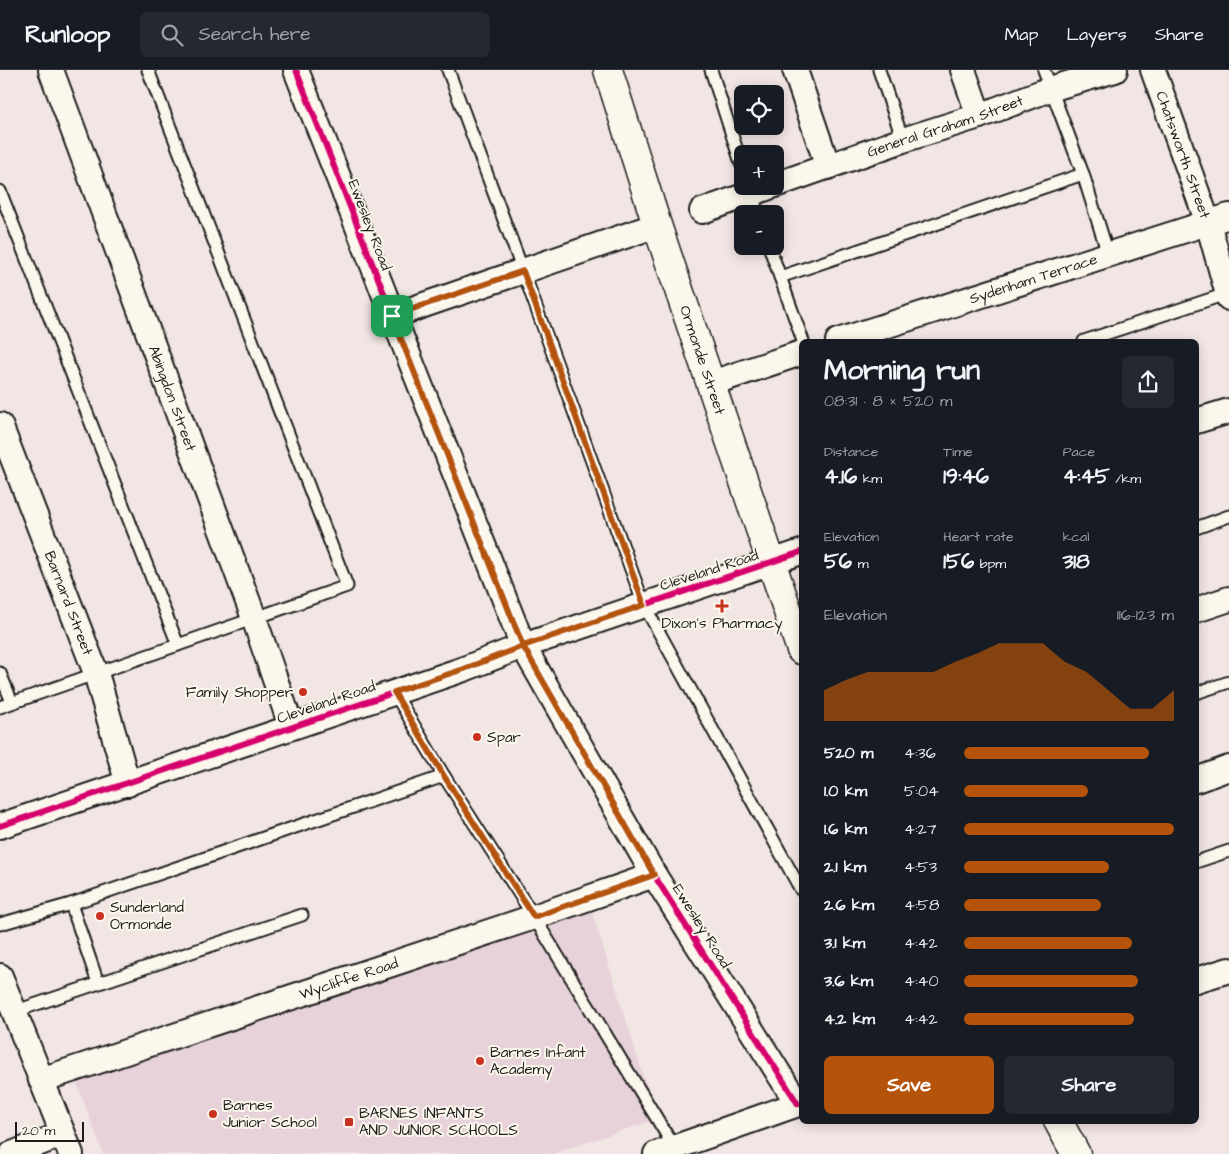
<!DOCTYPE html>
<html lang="en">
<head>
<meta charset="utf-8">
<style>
  body { margin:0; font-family:"Architects Daughter",sans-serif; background:#242831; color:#f1f3f6; height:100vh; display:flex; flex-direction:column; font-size:19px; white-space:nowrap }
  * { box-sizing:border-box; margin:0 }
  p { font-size:16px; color:#9ea1a6 }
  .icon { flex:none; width:28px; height:28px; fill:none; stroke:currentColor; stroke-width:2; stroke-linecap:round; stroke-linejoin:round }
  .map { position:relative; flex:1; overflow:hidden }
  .sheet { position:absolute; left:799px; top:269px; width:400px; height:785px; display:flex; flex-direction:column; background:#171b24; border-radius:8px; box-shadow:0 2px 12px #0003 }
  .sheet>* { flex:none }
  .controls { position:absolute; left:734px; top:15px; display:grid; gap:10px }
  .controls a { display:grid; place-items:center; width:50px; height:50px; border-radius:8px; background:#171b24; box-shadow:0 2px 12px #0003; font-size:25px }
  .scale { position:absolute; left:15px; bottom:12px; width:69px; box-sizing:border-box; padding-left:5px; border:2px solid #1c1c1c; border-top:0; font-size:14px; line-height:18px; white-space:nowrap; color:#1c1c1c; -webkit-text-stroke:4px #fbf7ec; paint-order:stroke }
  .pin { position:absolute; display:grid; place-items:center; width:42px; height:42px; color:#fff; margin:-21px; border-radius:10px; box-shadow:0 2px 8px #0006 }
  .round { display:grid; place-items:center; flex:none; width:52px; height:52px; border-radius:8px; background:#242831 }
  .summary { display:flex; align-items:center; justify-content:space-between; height:85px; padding:0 25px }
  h1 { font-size:28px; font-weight:700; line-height:38px }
  .stats { display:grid; grid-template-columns:repeat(3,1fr); gap:8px; height:85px; padding:5px 25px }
  .stats div { display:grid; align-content:center }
  .stats b { font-size:21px; font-weight:700 }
  .stats small { font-size:14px; font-weight:400 }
  .stats p { font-size:14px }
  .chart { height:140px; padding:10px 25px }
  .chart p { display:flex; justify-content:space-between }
  .chart svg { width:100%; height:90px; margin-top:5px; fill:#b45309; opacity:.7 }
  .primary-button { display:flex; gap:10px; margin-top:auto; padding:10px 25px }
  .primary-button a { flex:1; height:58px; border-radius:8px; background:#b45309; color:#fff; font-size:20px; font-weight:700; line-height:58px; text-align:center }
  .primary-button a+a { background:#242831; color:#f1f3f6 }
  ul { padding:0 25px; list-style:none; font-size:16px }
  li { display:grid; grid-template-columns:80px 60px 1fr; align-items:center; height:38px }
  li i { height:12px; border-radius:6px; background:#b45309 }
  header { display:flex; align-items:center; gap:30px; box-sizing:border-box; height:70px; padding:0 25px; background:#171b24; border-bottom:1px solid #363941 }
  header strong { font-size:24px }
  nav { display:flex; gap:28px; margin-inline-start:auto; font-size:18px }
  .search { width:350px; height:45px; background:#242831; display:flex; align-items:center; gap:12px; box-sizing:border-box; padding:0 18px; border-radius:8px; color:#9ea1a6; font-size:19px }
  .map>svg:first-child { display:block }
  .built { fill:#e8d2da }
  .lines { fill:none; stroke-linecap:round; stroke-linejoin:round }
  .service-casing { stroke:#1c1c1c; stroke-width:15 }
  .minor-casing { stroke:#1c1c1c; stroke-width:28 }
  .tertiary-casing { stroke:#1c1c1c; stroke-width:31 }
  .service { stroke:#fbf7ec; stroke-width:11 }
  .minor { stroke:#fbf7ec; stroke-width:24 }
  .tertiary { stroke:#fbf7ec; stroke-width:28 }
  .cycleway-casing { stroke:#fbf7ec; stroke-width:9 }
  .cycleway { stroke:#d6006c; stroke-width:6 }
  .route-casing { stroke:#fff; stroke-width:10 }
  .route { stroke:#b45309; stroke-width:6 }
  .poi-dot { fill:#c8321e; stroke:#fbf7ec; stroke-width:2 }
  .labels { text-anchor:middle; stroke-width:4; stroke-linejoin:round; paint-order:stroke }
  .street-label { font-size:15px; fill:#1c1c1c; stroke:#fbf7ec }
  .poi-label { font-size:15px; fill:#1c1c1c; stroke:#fbf7ec; text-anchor:start }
</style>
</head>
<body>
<header>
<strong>Runloop</strong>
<div class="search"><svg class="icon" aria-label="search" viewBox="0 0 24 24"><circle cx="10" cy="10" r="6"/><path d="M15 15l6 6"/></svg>Search here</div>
<nav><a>Map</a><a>Layers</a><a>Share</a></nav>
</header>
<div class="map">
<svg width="1229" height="1084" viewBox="0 0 1229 1084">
  <rect width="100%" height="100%" fill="#f2e6e4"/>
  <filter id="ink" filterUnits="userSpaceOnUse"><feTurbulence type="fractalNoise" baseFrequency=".02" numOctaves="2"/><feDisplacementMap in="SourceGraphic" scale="10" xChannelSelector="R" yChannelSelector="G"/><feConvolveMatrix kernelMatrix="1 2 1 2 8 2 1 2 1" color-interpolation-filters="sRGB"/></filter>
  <g filter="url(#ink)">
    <!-- built -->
    <polygon class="built" points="591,838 657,1049 552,1084 103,1084 73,1003"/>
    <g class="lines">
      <defs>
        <g id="service">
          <polyline points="448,0 523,201 644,535 801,820"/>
          <polyline points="711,0 742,96"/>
          <polyline points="879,0 903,70"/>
          <polyline points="1044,0 1083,104 1108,184"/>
          <polyline points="0,121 178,575"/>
          <polyline points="751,122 758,144"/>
          <polyline points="769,176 803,271"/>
          <polyline points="780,207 1083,104"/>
          <polyline points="1084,271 1229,223"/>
          <polyline points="1196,458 1229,446"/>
          <polyline points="0,603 12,632"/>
          <polyline points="394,622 444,706 534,847 676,1080"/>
          <polyline points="1196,623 1229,612"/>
          <polyline points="0,637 347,516 148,0"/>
          <polyline points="1196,792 1229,781"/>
          <polyline points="71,834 98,913"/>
          <polyline points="0,854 71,834 444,706"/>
          <polyline points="13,942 302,845"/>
        </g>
        <g id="minor">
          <path id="s1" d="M51,0L254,548L291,656"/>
          <polyline points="296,0 523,576 654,805 798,1034"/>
          <polyline points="795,0 828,97"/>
          <polyline points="963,0 979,46"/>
          <path id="s2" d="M1153,0L1208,153L1229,228"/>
          <path id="s3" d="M775,115L903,70L979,46L1050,19L1115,0"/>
          <polyline points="702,141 772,116"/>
          <polyline points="392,246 657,155"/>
          <path id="s4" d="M838,271L1229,146"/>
          <polyline points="712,313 801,283"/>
          <polyline points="1196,351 1229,341"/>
          <path id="s5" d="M0,355L96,603L128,714"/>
          <polyline points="1196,540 1229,529"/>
          <polyline points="1196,710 1229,698"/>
          <polyline points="0,756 464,599 523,576 801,482"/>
          <polyline points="0,906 71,1084"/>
          <polyline points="1196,910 1229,900"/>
          <path id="s6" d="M41,1010L534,847L654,805"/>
          <polyline points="12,1084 63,1064"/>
          <polyline points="656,1084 801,1033"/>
        </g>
        <g id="tertiary">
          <path id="s7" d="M608,0L657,155L801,580"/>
          <polyline points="1058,1051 1076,1084"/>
        </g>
      </defs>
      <!-- service casing -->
      <use href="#service" class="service-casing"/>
      <!-- minor casing -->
      <use href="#minor" class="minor-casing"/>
      <!-- tertiary casing -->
      <use href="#tertiary" class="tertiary-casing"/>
      <!-- service -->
      <use href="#service" class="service"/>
      <!-- minor -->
      <use href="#minor" class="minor"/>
      <!-- tertiary -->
      <use href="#tertiary" class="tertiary"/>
      <defs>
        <g id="cycleway">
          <polyline points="296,0 523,576 654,805 798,1034"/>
          <polyline points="0,756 464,599 523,576 801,482"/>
        </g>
      </defs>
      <!-- cycleway casing -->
      <use href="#cycleway" class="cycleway-casing"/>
      <!-- cycleway -->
      <use href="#cycleway" class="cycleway"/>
    </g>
  </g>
  <g class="lines" filter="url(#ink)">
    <defs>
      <polyline id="route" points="392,246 523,576 464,599 394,622 444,706 534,847 654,805 523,576 644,535 523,201 392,246"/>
    </defs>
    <!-- route casing -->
    <use href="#route" class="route-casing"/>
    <!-- route -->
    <use href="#route" class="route"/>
  </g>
  <!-- markers -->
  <g class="poi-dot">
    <path d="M719.5 528.5h5v5h5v5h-5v5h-5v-5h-5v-5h5z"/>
    <circle cx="303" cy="622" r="5"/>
    <circle cx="477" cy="667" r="5"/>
    <circle cx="100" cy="846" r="5"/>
    <circle cx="480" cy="991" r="5"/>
    <circle cx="213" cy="1044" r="5"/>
    <rect x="344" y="1047" width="10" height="10" rx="2.5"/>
  </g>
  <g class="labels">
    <!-- street labels -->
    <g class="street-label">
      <text dy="5" stroke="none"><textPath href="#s3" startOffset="180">General Graham Street</textPath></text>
      <text dy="5" stroke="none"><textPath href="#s2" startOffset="90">Chatsworth Street</textPath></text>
      <text transform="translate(370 155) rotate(69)" y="5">Ewesley Road</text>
      <text dy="5" stroke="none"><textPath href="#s4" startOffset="205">Sydenham Terrace</textPath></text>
      <text dy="5" stroke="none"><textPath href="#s7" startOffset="305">Ormonde Street</textPath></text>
      <text dy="5" stroke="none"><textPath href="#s1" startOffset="350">Abingdon Street</textPath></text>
      <text transform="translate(709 500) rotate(-18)" y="5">Cleveland Road</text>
      <text dy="5" stroke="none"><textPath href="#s5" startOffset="191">Barnard Street</textPath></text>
      <text transform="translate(326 632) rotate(-19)" y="5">Cleveland Road</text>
      <text transform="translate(702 856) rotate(58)" y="5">Ewesley Road</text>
      <text dy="5" stroke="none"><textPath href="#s6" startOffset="324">Wycliffe Road</textPath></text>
    </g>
    <!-- poi labels -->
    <g class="poi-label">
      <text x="722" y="558" text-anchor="middle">Dixon’s Pharmacy</text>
      <text x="293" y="627" text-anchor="end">Family Shopper</text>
      <text x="487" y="672">Spar</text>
      <text x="110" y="842">Sunderland<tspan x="110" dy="17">Ormonde</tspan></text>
      <text x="490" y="987">Barnes Infant<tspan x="490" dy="17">Academy</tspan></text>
      <text x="223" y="1040">Barnes<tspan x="223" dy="17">Junior School</tspan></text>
      <text x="359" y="1048">BARNES INFANTS<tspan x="359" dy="17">AND JUNIOR SCHOOLS</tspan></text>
    </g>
  </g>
</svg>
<div class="controls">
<a><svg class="icon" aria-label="locate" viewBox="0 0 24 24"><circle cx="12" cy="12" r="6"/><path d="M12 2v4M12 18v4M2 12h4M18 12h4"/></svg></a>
<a>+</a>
<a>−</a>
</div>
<div class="scale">20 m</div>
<div class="pin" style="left:392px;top:246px;background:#1e9e55"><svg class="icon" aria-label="arrive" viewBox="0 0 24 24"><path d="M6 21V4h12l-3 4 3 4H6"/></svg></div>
<section class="sheet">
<div class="summary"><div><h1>Morning run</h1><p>08:31 · 8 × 520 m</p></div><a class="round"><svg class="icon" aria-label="share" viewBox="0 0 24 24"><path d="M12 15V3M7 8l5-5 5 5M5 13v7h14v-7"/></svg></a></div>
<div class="stats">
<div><p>Distance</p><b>4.16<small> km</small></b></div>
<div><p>Time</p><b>19:46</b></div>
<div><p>Pace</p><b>4:45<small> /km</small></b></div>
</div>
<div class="stats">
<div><p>Elevation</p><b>56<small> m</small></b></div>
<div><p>Heart rate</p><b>156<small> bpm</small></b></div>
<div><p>kcal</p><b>318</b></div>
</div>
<div class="chart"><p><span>Elevation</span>116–123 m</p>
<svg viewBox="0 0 160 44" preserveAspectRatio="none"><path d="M0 44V29L10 24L20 20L30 20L40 20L50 20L60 15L70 11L80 6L90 6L100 6L110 15L120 20L130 29L140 38L150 38L160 29V44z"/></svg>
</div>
<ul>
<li><b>520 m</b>4:36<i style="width:88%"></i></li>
<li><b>1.0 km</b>5:04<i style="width:59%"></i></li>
<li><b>1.6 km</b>4:27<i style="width:100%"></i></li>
<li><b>2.1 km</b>4:53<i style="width:69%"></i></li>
<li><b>2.6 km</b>4:58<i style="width:65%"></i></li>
<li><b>3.1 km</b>4:42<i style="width:80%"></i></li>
<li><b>3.6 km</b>4:40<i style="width:83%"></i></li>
<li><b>4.2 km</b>4:42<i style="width:81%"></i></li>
</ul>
<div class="primary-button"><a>Save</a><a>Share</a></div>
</section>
</div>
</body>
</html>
